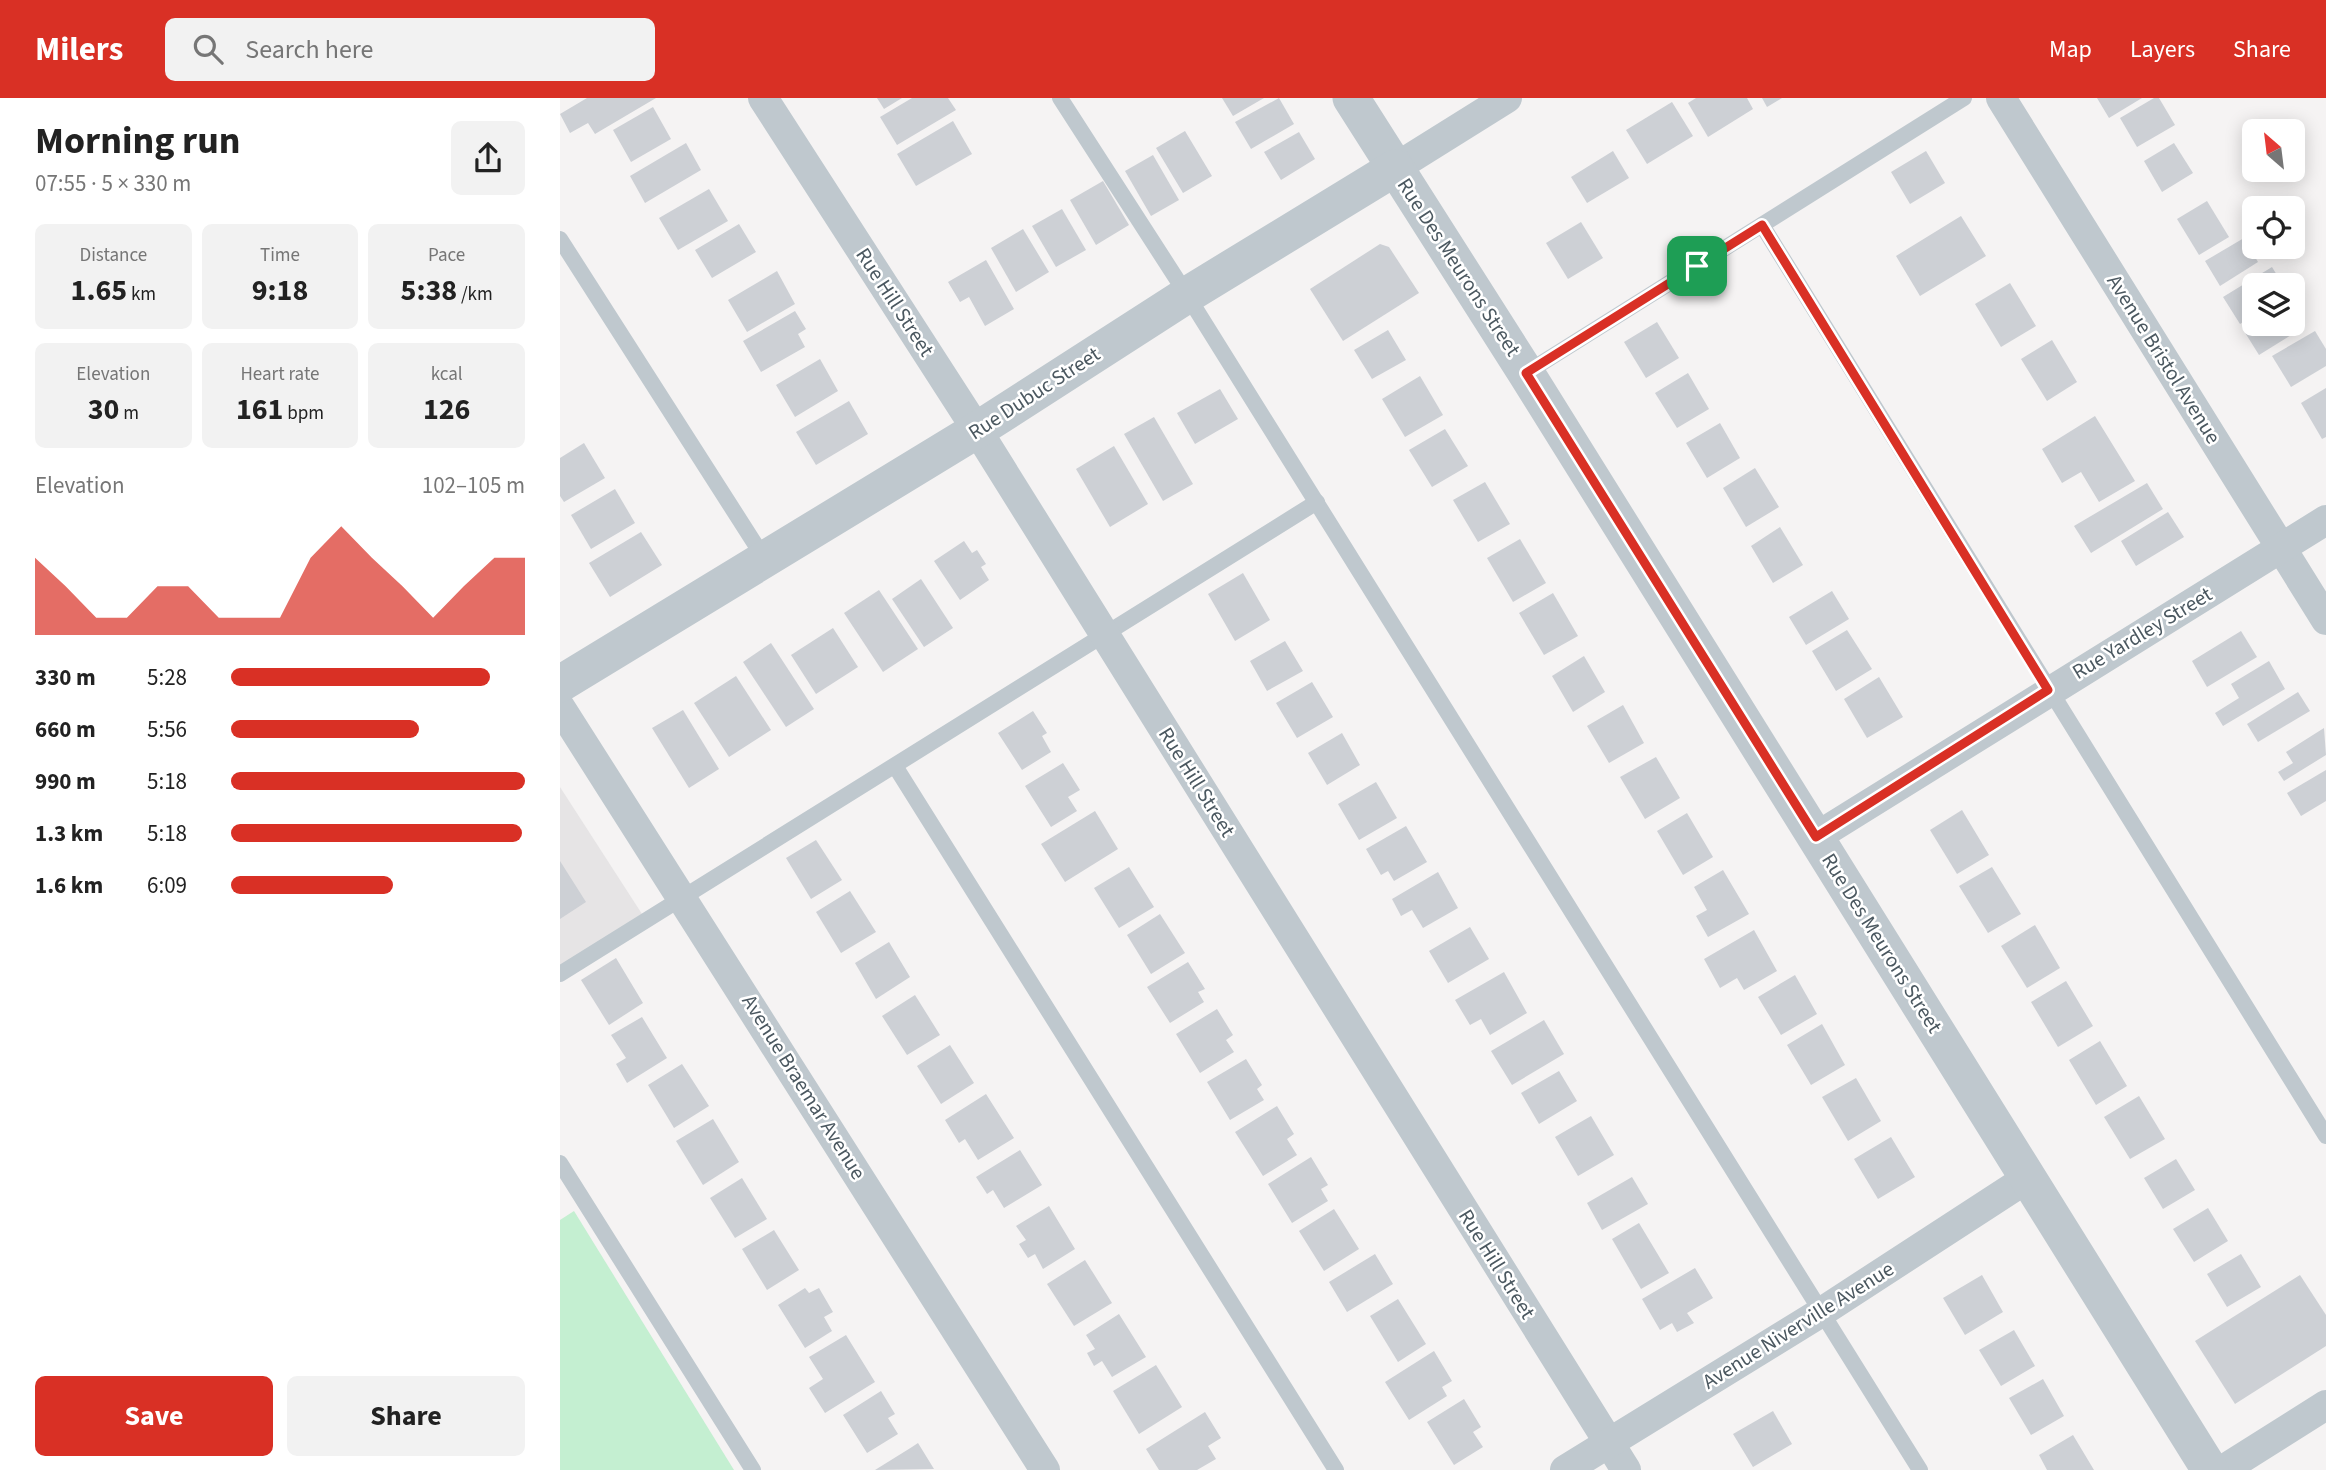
<!DOCTYPE html>
<html lang="en">
<head>
<meta charset="utf-8">
<style>
  body { margin:0; font-family:"Source Sans 3",sans-serif; background:#f2f2f2; color:#222; height:100vh; display:flex; flex-direction:column; font-size:26px; white-space:nowrap }
  * { box-sizing:border-box; margin:0 }
  p { font-size:23px; color:#767676 }
  .icon { flex:none; width:38px; height:38px; fill:none; stroke:currentColor; stroke-width:2; stroke-linecap:round; stroke-linejoin:round }
  .map { position:relative; flex:1; overflow:hidden }
  .details { display:flex; flex-direction:column; background:#fff; width:560px }
  .details>* { flex:none }
  .needle { width:46px; rotate:332deg }
  .buttons { position:absolute; left:1682px; top:21px; display:grid; gap:14px }
  .buttons a { display:grid; place-items:center; width:63px; height:63px; border-radius:10px; background:#fff; box-shadow:0 4px 18px #0003; font-size:35px }
  .pin { position:absolute; display:grid; place-items:center; width:60px; height:60px; color:#fff; margin:-30px; border-radius:14px; box-shadow:0 4px 10px #0006 }
  .round { display:grid; place-items:center; flex:none; width:74px; height:74px; border-radius:10px; background:#f2f2f2 }
  .overview { display:flex; align-items:center; justify-content:space-between; height:119px; padding:0 35px }
  h1 { font-size:38px; font-weight:700; line-height:52px }
  .stats { display:grid; grid-template-columns:repeat(3,1fr); gap:10px; height:119px; padding:7px 35px }
  .stats div { display:grid; align-content:center; border-radius:10px; background:#f2f2f2; text-align:center }
  .stats b { font-size:30px; font-weight:700 }
  .stats small { font-size:19px; font-weight:400 }
  .stats p { font-size:19px }
  .chart { height:196px; padding:14px 35px }
  .chart p { display:flex; justify-content:space-between }
  .chart svg { width:100%; height:126px; margin-top:7px; fill:#d93025; opacity:.7 }
  .primary-button { display:flex; gap:14px; margin-top:auto; padding:14px 35px }
  .primary-button a { flex:1; height:80px; border-radius:10px; background:#d93025; color:#fff; font-size:28px; font-weight:700; line-height:80px; text-align:center }
  .primary-button a+a { background:#f2f2f2; color:#222 }
  ul { padding:0 35px; list-style:none; font-size:23px }
  li { display:grid; grid-template-columns:112px 84px 1fr; align-items:center; height:52px }
  li i { height:18px; border-radius:9px; background:#d93025 }
  header { display:flex; align-items:center; gap:42px; box-sizing:border-box; height:98px; padding:0 35px; background:#d93025; color:#fff }
  header strong { font-size:33px }
  nav { display:flex; gap:38px; margin-inline-start:auto; font-size:24px }
  .search { width:490px; height:63px; background:#f2f2f2; display:flex; align-items:center; gap:18px; box-sizing:border-box; padding:0 24px; border-radius:10px; color:#767676; font-size:26px }
  main { display:flex; flex:1; min-height:0 }
  .map>svg:first-child { display:block }
  .education { fill:#e6e4e5 }
  .green { fill:#c4efd1 }
  .building { fill:#cdd0d5 }
  .lines { fill:none; stroke-linecap:round; stroke-linejoin:round }
  .service { stroke:#bfc8ce; stroke-width:16 }
  .minor { stroke:#bfc8ce; stroke-width:30 }
  .tertiary { stroke:#bfc8ce; stroke-width:37 }
  .route-casing { stroke:#fff; stroke-width:14 }
  .route { stroke:#d93025; stroke-width:9 }
  .labels { text-anchor:middle; stroke-width:5; stroke-linejoin:round; paint-order:stroke }
  .street-label { font-size:21px; fill:#4b5860; stroke:#fff }
</style>
</head>
<body>
<header>
<strong>Milers</strong>
<div class="search"><svg class="icon" aria-label="search" viewBox="0 0 24 24"><circle cx="10" cy="10" r="6"/><path d="M15 15l6 6"/></svg>Search here</div>
<nav><a>Map</a><a>Layers</a><a>Share</a></nav>
</header>
<main>
<section class="details">
<div class="overview"><div><h1>Morning run</h1><p>07:55 · 5 × 330 m</p></div><a class="round"><svg class="icon" aria-label="share" viewBox="0 0 24 24"><path d="M12 15V3M7 8l5-5 5 5M5 13v7h14v-7"/></svg></a></div>
<div class="stats">
<div><p>Distance</p><b>1.65<small> km</small></b></div>
<div><p>Time</p><b>9:18</b></div>
<div><p>Pace</p><b>5:38<small> /km</small></b></div>
</div>
<div class="stats">
<div><p>Elevation</p><b>30<small> m</small></b></div>
<div><p>Heart rate</p><b>161<small> bpm</small></b></div>
<div><p>kcal</p><b>126</b></div>
</div>
<div class="chart"><p><span>Elevation</span>102–105 m</p>
<svg viewBox="0 0 160 44" preserveAspectRatio="none"><path d="M0 44V17L10 27L20 38L30 38L40 27L50 27L60 38L70 38L80 38L90 17L100 6L110 17L120 27L130 38L140 27L150 17L160 17V44z"/></svg>
</div>
<ul>
<li><b>330 m</b>5:28<i style="width:88%"></i></li>
<li><b>660 m</b>5:56<i style="width:64%"></i></li>
<li><b>990 m</b>5:18<i style="width:100%"></i></li>
<li><b>1.3 km</b>5:18<i style="width:99%"></i></li>
<li><b>1.6 km</b>6:09<i style="width:55%"></i></li>
</ul>
<div class="primary-button"><a>Save</a><a>Share</a></div>
</section>
<div class="map">
<svg width="1766" height="1372" viewBox="0 0 1766 1372">
  <rect width="100%" height="100%" fill="#f5f3f3"/>
  <!-- education -->
  <polygon class="education" points="0,689 82,816 0,868"/>
  <!-- green -->
  <polygon class="green" points="14,1113 174,1372 0,1372 0,1122"/>
  <!-- building -->
  <g class="building">
    <polygon points="27,0 96,0 35,36 28,25 10,35 0,16"/>
    <polygon points="317,0 342,0 324,11"/>
    <polygon points="352,0 388,0 396,12 337,47 320,19"/>
    <polygon points="662,0 704,0 673,18"/>
    <polygon points="719,0 734,26 691,51 675,24"/>
    <polygon points="1136,0 1187,0 1193,11 1148,39 1128,5"/>
    <polygon points="1202,0 1222,0 1207,9"/>
    <polygon points="1537,0 1582,0 1549,20"/>
    <polygon points="1594,0 1599,0 1615,27 1577,49 1560,20"/>
    <polygon points="1112,4 1133,38 1087,66 1066,32"/>
    <polygon points="93,9 111,41 71,64 53,32"/>
    <polygon points="393,23 412,56 356,88 337,56"/>
    <polygon points="625,33 652,78 623,95 596,50"/>
    <polygon points="739,34 755,61 721,82 704,54"/>
    <polygon points="126,45 141,72 85,105 70,78"/>
    <polygon points="1614,45 1633,75 1602,94 1584,63"/>
    <polygon points="1053,53 1069,80 1027,105 1011,79"/>
    <polygon points="1366,53 1385,85 1350,106 1331,74"/>
    <polygon points="593,57 619,102 591,118 565,73"/>
    <polygon points="543,83 569,127 536,147 510,102"/>
    <polygon points="149,91 168,123 118,152 99,120"/>
    <polygon points="1647,103 1669,139 1639,157 1617,121"/>
    <polygon points="502,111 526,152 496,169 472,128"/>
    <polygon points="1401,118 1426,158 1360,198 1336,158"/>
    <polygon points="1021,124 1043,160 1008,181 986,145"/>
    <polygon points="179,126 196,154 152,180 135,152"/>
    <polygon points="463,131 489,174 456,194 431,150"/>
    <polygon points="1684,140 1698,164 1660,188 1645,163"/>
    <polygon points="820,146 829,149 859,195 783,243 750,191"/>
    <polygon points="426,162 454,211 425,228 409,199 400,204 388,184"/>
    <polygon points="1712,169 1723,187 1694,187 1694,217 1680,226 1663,199"/>
    <polygon points="217,173 235,206 187,234 168,202"/>
    <polygon points="1450,185 1476,228 1441,249 1415,206"/>
    <polygon points="235,213 246,231 238,236 245,249 201,274 183,243"/>
    <polygon points="1732,222 1739,232 1699,257 1684,233 1696,226 1732,226"/>
    <polygon points="1097,224 1119,260 1086,280 1064,244"/>
    <polygon points="828,232 846,262 812,281 794,252"/>
    <polygon points="1755,233 1766,251 1766,268 1731,289 1712,258"/>
    <polygon points="1492,242 1517,284 1487,303 1461,261"/>
    <polygon points="260,261 278,293 235,319 216,287"/>
    <polygon points="1128,275 1149,311 1117,330 1095,295"/>
    <polygon points="860,278 883,317 845,339 822,301"/>
    <polygon points="1766,290 1766,339 1762,341 1741,305"/>
    <polygon points="660,291 678,321 635,346 617,315"/>
    <polygon points="289,303 308,336 256,367 236,334"/>
    <polygon points="1535,318 1575,383 1539,404 1521,374 1502,385 1482,351"/>
    <polygon points="594,319 633,386 603,403 564,336"/>
    <polygon points="1160,325 1180,360 1147,380 1126,345"/>
    <polygon points="885,331 908,368 872,389 849,352"/>
    <polygon points="24,345 45,380 4,404 0,398 0,360"/>
    <polygon points="554,348 588,406 550,429 516,371"/>
    <polygon points="1195,370 1219,409 1186,429 1163,390"/>
    <polygon points="925,384 950,426 918,444 893,402"/>
    <polygon points="1587,385 1603,411 1531,455 1514,428"/>
    <polygon points="55,391 75,425 31,451 11,417"/>
    <polygon points="1608,414 1624,439 1576,468 1561,443"/>
    <polygon points="1220,429 1243,467 1213,485 1191,448"/>
    <polygon points="81,434 102,467 50,499 29,465"/>
    <polygon points="960,441 986,485 953,504 927,460"/>
    <polygon points="404,443 412,455 417,452 426,466 421,469 429,482 400,502 374,463"/>
    <polygon points="683,475 710,522 675,543 648,496"/>
    <polygon points="361,481 393,530 364,549 332,501"/>
    <polygon points="319,492 358,551 323,574 284,515"/>
    <polygon points="1272,493 1289,521 1246,547 1229,519"/>
    <polygon points="993,495 1018,538 984,557 959,515"/>
    <polygon points="273,530 298,569 256,596 231,557"/>
    <polygon points="1287,532 1312,571 1276,593 1252,553"/>
    <polygon points="1681,533 1697,559 1647,589 1632,563"/>
    <polygon points="725,543 743,573 707,593 690,563"/>
    <polygon points="211,545 254,611 226,629 183,564"/>
    <polygon points="1024,558 1045,594 1013,614 992,578"/>
    <polygon points="1709,563 1725,591 1663,628 1655,615 1679,600 1671,586"/>
    <polygon points="176,578 211,632 169,659 134,605"/>
    <polygon points="1319,579 1343,619 1307,640 1284,601"/>
    <polygon points="752,584 773,619 737,640 716,605"/>
    <polygon points="1738,594 1750,613 1698,644 1687,626"/>
    <polygon points="1063,607 1084,645 1049,665 1027,628"/>
    <polygon points="123,612 159,671 129,690 92,630"/>
    <polygon points="473,613 487,635 482,638 491,654 462,672 438,635"/>
    <polygon points="1764,630 1766,657 1724,683 1718,674 1733,665 1726,654"/>
    <polygon points="782,635 800,667 767,687 748,655"/>
    <polygon points="1096,659 1120,700 1085,721 1060,679"/>
    <polygon points="503,665 520,692 508,699 517,713 491,729 465,688"/>
    <polygon points="1766,672 1766,703 1741,718 1727,695"/>
    <polygon points="816,684 837,720 799,742 778,706"/>
    <polygon points="1402,712 1429,757 1397,776 1370,732"/>
    <polygon points="535,713 558,751 505,784 481,746"/>
    <polygon points="1127,715 1153,759 1123,777 1097,733"/>
    <polygon points="846,728 867,764 834,783 828,773 821,777 806,751"/>
    <polygon points="256,742 282,782 251,801 226,760"/>
    <polygon points="0,763 26,804 0,821"/>
    <polygon points="569,769 594,809 559,830 534,790"/>
    <polygon points="1432,769 1461,816 1428,835 1399,788"/>
    <polygon points="1163,772 1189,816 1148,839 1136,818 1147,812 1134,789"/>
    <polygon points="878,774 898,810 863,830 852,812 841,818 832,801"/>
    <polygon points="290,793 316,834 281,855 256,814"/>
    <polygon points="600,816 625,855 591,876 567,837"/>
    <polygon points="1475,827 1500,870 1467,890 1441,848"/>
    <polygon points="910,829 929,861 888,885 869,853"/>
    <polygon points="1194,832 1217,873 1184,892 1177,880 1160,890 1144,861"/>
    <polygon points="329,844 350,879 316,901 295,865"/>
    <polygon points="56,860 83,905 49,927 21,882"/>
    <polygon points="628,864 645,891 638,894 644,904 610,925 587,889"/>
    <polygon points="944,874 967,915 930,937 921,921 910,927 895,902"/>
    <polygon points="1235,877 1257,916 1221,937 1198,899"/>
    <polygon points="1506,883 1533,928 1498,949 1471,904"/>
    <polygon points="355,897 380,937 347,957 322,918"/>
    <polygon points="657,911 673,937 666,942 674,954 640,975 616,936"/>
    <polygon points="82,919 107,960 67,985 56,966 66,960 51,937"/>
    <polygon points="984,922 1004,956 952,987 931,953"/>
    <polygon points="1262,926 1285,967 1251,987 1227,947"/>
    <polygon points="1540,943 1567,988 1536,1007 1509,962"/>
    <polygon points="390,947 414,985 381,1006 357,968"/>
    <polygon points="686,961 702,987 697,991 704,1002 670,1022 647,984"/>
    <polygon points="122,966 149,1008 114,1030 88,987"/>
    <polygon points="999,973 1017,1003 979,1026 961,995"/>
    <polygon points="1296,980 1321,1023 1288,1043 1262,999"/>
    <polygon points="426,996 454,1040 418,1062 405,1041 399,1045 385,1022"/>
    <polygon points="1579,998 1605,1041 1570,1061 1544,1019"/>
    <polygon points="717,1008 734,1036 727,1041 737,1057 703,1078 675,1034"/>
    <polygon points="1031,1018 1054,1057 1018,1078 995,1039"/>
    <polygon points="153,1021 179,1064 143,1087 116,1043"/>
    <polygon points="1331,1039 1355,1079 1318,1101 1294,1061"/>
    <polygon points="460,1052 482,1087 444,1110 433,1092 427,1096 416,1079"/>
    <polygon points="751,1059 768,1087 761,1091 768,1103 732,1125 708,1086"/>
    <polygon points="1616,1061 1635,1092 1603,1111 1584,1080"/>
    <polygon points="1072,1079 1088,1106 1042,1132 1027,1105"/>
    <polygon points="182,1080 207,1121 175,1140 150,1100"/>
    <polygon points="489,1108 515,1151 483,1171 475,1156 468,1160 459,1146 466,1142 456,1128"/>
    <polygon points="1648,1110 1668,1143 1634,1164 1613,1131"/>
    <polygon points="774,1111 799,1151 764,1173 739,1133"/>
    <polygon points="1079,1125 1109,1175 1081,1191 1052,1141"/>
    <polygon points="214,1132 239,1172 207,1192 182,1151"/>
    <polygon points="815,1156 833,1186 787,1214 769,1184"/>
    <polygon points="1681,1156 1701,1189 1667,1209 1647,1176"/>
    <polygon points="525,1162 552,1205 514,1228 487,1186"/>
    <polygon points="1135,1170 1153,1200 1127,1215 1134,1225 1117,1234 1112,1225 1100,1232 1082,1201"/>
    <polygon points="1422,1177 1443,1214 1405,1237 1383,1200"/>
    <polygon points="1740,1177 1766,1217 1766,1248 1675,1306 1635,1243"/>
    <polygon points="245,1190 249,1195 259,1190 273,1214 264,1219 272,1233 245,1250 218,1207"/>
    <polygon points="838,1201 866,1246 838,1264 810,1218"/>
    <polygon points="559,1216 586,1259 552,1279 542,1263 534,1268 527,1255 535,1251 526,1237"/>
    <polygon points="1454,1232 1475,1268 1441,1288 1419,1252"/>
    <polygon points="286,1237 315,1284 265,1315 249,1290 263,1281 249,1259"/>
    <polygon points="874,1253 892,1283 882,1289 887,1298 849,1322 825,1284"/>
    <polygon points="596,1267 622,1309 579,1336 553,1293"/>
    <polygon points="1483,1281 1504,1318 1471,1337 1449,1300"/>
    <polygon points="321,1293 335,1316 328,1320 338,1336 307,1355 283,1317"/>
    <polygon points="904,1301 921,1329 913,1334 923,1349 894,1367 867,1324"/>
    <polygon points="1213,1313 1232,1346 1193,1369 1173,1336"/>
    <polygon points="645,1314 661,1340 648,1348 656,1361 637,1372 599,1372 586,1351"/>
    <polygon points="1513,1337 1534,1372 1487,1372 1479,1357"/>
    <polygon points="358,1345 374,1371 315,1372 352,1349"/>
  </g>
  <g class="lines">
    <!-- service -->
    <g class="service">
      <polyline points="500,0 627,197 1360,1372"/>
      <polyline points="1202,127 1766,1038"/>
      <polyline points="0,141 204,460"/>
      <polyline points="966,275 1404,0"/>
      <polyline points="335,668 776,1372"/>
      <polyline points="0,876 757,404"/>
      <polyline points="0,1065 193,1372"/>
    </g>
    <!-- minor -->
    <g class="minor">
      <polyline points="203,0 417,332 1066,1372"/>
      <polyline points="1441,0 1766,522"/>
      <polyline points="835,70 947,0"/>
      <polyline points="0,609 485,1372"/>
      <polyline points="1256,739 1766,422"/>
      <polyline points="1005,1372 1260,1215 1469,1079"/>
      <polyline points="1663,1372 1766,1307"/>
    </g>
    <!-- tertiary -->
    <g class="tertiary">
      <polyline points="791,0 966,275 1650,1372"/>
      <polyline points="0,586 417,332 627,197 835,70"/>
    </g>
  </g>
  <g class="lines">
    <defs>
      <polygon id="route" points="1202,127 1488,592 1256,739 966,275"/>
    </defs>
    <!-- route casing -->
    <use href="#route" class="route-casing"/>
    <!-- route -->
    <use href="#route" class="route"/>
  </g>
  <g class="labels">
    <!-- street labels -->
    <g class="street-label">
      <text transform="translate(899 169) rotate(57)" y="7">Rue Des Meurons Street</text>
      <text transform="translate(335 204) rotate(57)" y="7">Rue Hill Street</text>
      <text transform="translate(1604 261) rotate(58)" y="7">Avenue Bristol Avenue</text>
      <text transform="translate(474 295) rotate(-33)" y="7">Rue Dubuc Street</text>
      <text transform="translate(1582 535) rotate(-31)" y="7">Rue Yardley Street</text>
      <text transform="translate(637 684) rotate(58)" y="7">Rue Hill Street</text>
      <text transform="translate(1322 845) rotate(58)" y="7">Rue Des Meurons Street</text>
      <text transform="translate(244 989) rotate(58)" y="7">Avenue Braemar Avenue</text>
      <text transform="translate(937 1166) rotate(58)" y="7">Rue Hill Street</text>
      <text transform="translate(1238 1227) rotate(-32)" y="7">Avenue Niverville Avenue</text>
    </g>
  </g>
</svg>
<div class="buttons">
<a><svg class="needle" viewBox="-14 -14 28 28"><path d="M0-13l5 13h-10z" fill="#e53935"/><path d="M0 13l5-13h-10z" fill="#767676"/></svg></a>
<a><svg class="icon" aria-label="locate" viewBox="0 0 24 24"><circle cx="12" cy="12" r="6"/><path d="M12 2v4M12 18v4M2 12h4M18 12h4"/></svg></a>
<a><svg class="icon" aria-label="layers" viewBox="0 0 24 24"><path d="M12 4l9 5-9 5-9-5zM3 14l9 5 9-5"/></svg></a>
</div>
<div class="pin" style="left:1137px;top:168px;background:#1e9e55"><svg class="icon" aria-label="arrive" viewBox="0 0 24 24"><path d="M6 21V4h12l-3 4 3 4H6"/></svg></div>
</div>
</main>
</body>
</html>
